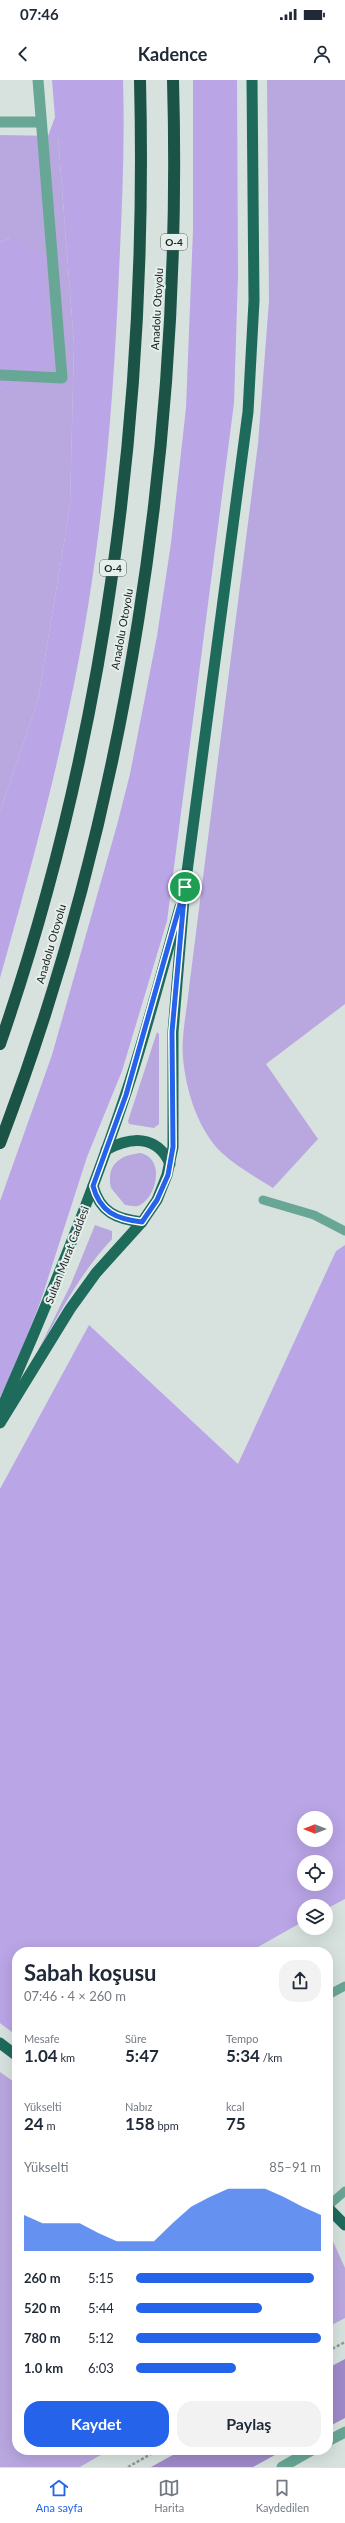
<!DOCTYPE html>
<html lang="tr">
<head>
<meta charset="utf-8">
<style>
  body { margin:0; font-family:Lato,sans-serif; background:#f2f2f3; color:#1f2937; height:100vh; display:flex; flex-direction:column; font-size:15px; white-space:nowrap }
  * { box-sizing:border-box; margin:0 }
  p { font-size:13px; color:#747a83 }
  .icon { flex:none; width:22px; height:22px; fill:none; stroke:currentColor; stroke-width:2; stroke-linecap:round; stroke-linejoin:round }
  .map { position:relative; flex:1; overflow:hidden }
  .drawer { position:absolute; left:12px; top:1867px; width:321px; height:508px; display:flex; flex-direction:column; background:#fff; border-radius:16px; box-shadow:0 4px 16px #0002 }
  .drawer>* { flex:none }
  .needle { width:26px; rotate:270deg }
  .tools { position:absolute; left:297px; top:1731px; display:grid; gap:8px }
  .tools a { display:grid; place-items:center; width:36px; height:36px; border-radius:50%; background:#fff; box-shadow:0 4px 16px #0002; font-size:20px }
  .pin { position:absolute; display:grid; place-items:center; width:34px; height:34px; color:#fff; margin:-17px; border:2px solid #fff; border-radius:50%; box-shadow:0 1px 4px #0007 }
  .round { display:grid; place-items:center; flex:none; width:42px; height:42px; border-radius:16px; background:#f2f2f3 }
  .head { display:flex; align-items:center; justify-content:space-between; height:68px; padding:0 12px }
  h1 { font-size:22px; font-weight:700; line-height:30px }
  .metrics { display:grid; grid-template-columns:repeat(3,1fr); gap:6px; height:68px; padding:4px 12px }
  .metrics div { display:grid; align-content:center }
  .metrics b { font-size:17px; font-weight:700 }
  .metrics small { font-size:11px; font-weight:400 }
  .metrics p { font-size:11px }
  .chart { height:112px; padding:8px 12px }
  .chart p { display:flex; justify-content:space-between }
  .chart svg { width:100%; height:72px; margin-top:4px; fill:#2563eb; opacity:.7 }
  .button { display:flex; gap:8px; margin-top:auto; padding:8px 12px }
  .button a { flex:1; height:46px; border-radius:16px; background:#2563eb; color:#fff; font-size:16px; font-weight:700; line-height:46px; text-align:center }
  .button a+a { background:#f2f2f3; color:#1f2937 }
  ul { padding:0 12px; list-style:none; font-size:13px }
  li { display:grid; grid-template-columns:64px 48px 1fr; align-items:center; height:30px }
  li i { height:10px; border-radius:5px; background:#2563eb }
  .status { display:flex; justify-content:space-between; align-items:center; height:28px; padding:0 20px; background:#fff; direction:ltr }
  .status svg { height:11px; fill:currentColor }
  header { display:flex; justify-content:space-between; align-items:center; height:52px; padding:0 12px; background:#fff; font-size:18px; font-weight:700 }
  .tab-bar { display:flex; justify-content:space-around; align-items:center; height:56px; border-top:1px solid #e0e1e3; background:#fff; font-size:11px; color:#747a83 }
  .tab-bar a { display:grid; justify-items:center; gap:2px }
  .tab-bar .selected { color:#2563eb }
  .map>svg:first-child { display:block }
  .green { fill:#b9a7e0 }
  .forest { fill:#baa5e6; fill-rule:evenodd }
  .water { fill:#9f8ac9 }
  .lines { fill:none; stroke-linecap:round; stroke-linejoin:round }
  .path { stroke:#909895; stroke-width:2.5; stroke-dasharray:3 2; stroke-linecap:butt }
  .service { stroke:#68a696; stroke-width:9 }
  .minor { stroke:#68a696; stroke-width:11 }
  .primary { stroke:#1e6b5b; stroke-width:11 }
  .motorway { stroke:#1c5347; stroke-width:12 }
  .route-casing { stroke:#fff; stroke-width:8 }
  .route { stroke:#2563eb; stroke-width:5 }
  .labels { text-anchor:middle; stroke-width:4; stroke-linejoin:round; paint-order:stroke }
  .shield { fill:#e4efec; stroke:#575d5c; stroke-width:1 }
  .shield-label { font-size:10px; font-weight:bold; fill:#1b1f1e }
  .street-label { font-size:11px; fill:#1b1f1e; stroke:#e4efec }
</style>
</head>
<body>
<div class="status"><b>07:46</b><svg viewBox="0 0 49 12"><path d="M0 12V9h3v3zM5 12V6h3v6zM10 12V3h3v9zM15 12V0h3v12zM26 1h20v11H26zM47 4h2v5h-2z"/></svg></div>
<header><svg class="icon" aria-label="back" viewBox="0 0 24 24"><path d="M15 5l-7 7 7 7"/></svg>Kadence<svg class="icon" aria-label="person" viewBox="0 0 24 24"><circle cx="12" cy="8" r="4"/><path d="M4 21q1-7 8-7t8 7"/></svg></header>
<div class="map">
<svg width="345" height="2387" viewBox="0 0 345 2387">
  <rect width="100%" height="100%" fill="#d7e2de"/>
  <!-- green -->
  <g class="green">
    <path d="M267,0H345V924L266,984L318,1059L273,1108C256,1097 237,1087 222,1073C198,1050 186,1011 183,978C181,956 187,930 189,908L258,364L269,221Z"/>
    <polygon points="0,55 58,56 74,264 70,426 38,620 0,732 0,308 25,300 10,158 0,162"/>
    <polygon points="157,952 159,954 159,1044 154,1048 129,1044 128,1041"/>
    <path d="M141,1073C167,1080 155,1120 138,1126C134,1127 129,1125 125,1125L111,1108C106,1085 119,1075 141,1073Z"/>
    <path d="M95,1145L112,1151V1159C79,1194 57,1238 34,1279L71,1204Z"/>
    <polygon points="0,1992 17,2004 17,2370 109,2370 80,2387 0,2387"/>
    <polygon points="328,2154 331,2157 345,2188 345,2238 328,2247"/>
  </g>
  <!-- forest -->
  <g class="forest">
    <path d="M52,0H123C125,64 122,128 119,192C113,338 100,485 69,628C50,719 25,809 0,898V732L38,620L70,426L74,264L58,56H48L55,37Z"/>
    <polygon points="193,0 237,0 238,195 234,323 167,841 122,991 87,1077 41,1220 16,1284 0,1317 0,1121 52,975 117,745 130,694 157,556 171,463 186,328 193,150"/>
    <path d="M10,158L42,174L51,278C38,297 21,302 0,308V162Z"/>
    <path d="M345,1165V1819L326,1829V1826H304V1841L249,1872H17V1956L0,1943V1409L89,1245L238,1384L336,1171ZM304,1738H326V1760H304ZM304,1782H326V1804H304Z"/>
  </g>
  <!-- water -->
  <g class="water">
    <polygon points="345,2279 345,2338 328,2347 328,2288"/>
    <polygon points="182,2370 284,2370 253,2387 151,2387"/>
  </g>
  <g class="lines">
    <!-- path -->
    <g class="path">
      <polyline points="328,2271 345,2262"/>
      <polyline points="128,2387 158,2370"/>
    </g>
    <!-- service -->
    <g class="service">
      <polyline points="263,1120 314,1135 345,1151"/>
      <polyline points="328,1915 345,1906"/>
      <polyline points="328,2126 345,2111"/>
    </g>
    <!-- minor -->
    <g class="minor">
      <polyline points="0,42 41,42"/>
      <polyline points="0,295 62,298 38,0"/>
      <polyline points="328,2361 345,2352"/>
      <polyline points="282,2387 312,2370"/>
    </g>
    <!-- primary -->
    <g class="primary">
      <path d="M106,1070C130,1057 157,1054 170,1084"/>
      <path d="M93,1106C100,1132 116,1139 142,1142"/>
      <path d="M0,1332C46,1228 89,1124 125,1016C146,954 162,890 180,827"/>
      <polyline points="0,1343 70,1229 96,1193 142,1142 157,1120 167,1095 173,1067 173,952 185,807 248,332 254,221 252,0"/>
      <polyline points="0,1963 17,1976"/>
      <polyline points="328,2128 345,2145"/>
    </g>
    <!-- motorway -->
    <g class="motorway">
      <path d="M0,964C107,655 148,326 140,0"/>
      <path d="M0,1063C128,729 183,357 173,0"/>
    </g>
  </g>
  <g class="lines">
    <defs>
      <path id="route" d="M185,807L172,952L173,1067L168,1095L157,1120L142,1142C116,1139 100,1132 93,1106L126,1015Z"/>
    </defs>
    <!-- route casing -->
    <use href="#route" class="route-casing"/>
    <!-- route -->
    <use href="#route" class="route"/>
  </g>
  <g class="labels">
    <!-- shield labels -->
    <g class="shield">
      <rect x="161" y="154" width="26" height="16" rx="3"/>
      <rect x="100" y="480" width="26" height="16" rx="3"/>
    </g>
    <g class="shield-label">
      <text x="174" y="166">O-4</text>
      <text x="113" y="492">O-4</text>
    </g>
    <!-- street labels -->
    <g class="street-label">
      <text transform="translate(157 229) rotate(-87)" y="4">Anadolu Otoyolu</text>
      <text transform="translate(122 549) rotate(-80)" y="4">Anadolu Otoyolu</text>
      <text transform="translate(51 864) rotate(-74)" y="4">Anadolu Otoyolu</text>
      <text transform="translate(67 1175) rotate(-69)" y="4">Sultan Murat Caddesi</text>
    </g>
  </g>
</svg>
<div class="tools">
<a><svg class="needle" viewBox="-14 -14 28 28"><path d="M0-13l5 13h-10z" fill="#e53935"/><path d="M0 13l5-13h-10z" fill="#747a83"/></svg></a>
<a><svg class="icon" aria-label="locate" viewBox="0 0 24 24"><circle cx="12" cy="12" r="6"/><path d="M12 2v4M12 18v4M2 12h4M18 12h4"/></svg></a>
<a><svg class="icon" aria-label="layers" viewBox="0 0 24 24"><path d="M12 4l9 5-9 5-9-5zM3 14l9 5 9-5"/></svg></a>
</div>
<div class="pin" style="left:185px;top:807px;background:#1e9e55"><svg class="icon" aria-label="arrive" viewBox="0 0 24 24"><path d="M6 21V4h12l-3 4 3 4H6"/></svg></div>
<section class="drawer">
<div class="head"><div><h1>Sabah koşusu</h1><p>07:46 · 4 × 260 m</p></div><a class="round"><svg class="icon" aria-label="share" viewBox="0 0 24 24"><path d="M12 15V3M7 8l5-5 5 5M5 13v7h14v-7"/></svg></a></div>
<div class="metrics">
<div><p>Mesafe</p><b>1.04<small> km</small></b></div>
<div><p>Süre</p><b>5:47</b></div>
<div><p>Tempo</p><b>5:34<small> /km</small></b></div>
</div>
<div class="metrics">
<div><p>Yükselti</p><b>24<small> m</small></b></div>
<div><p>Nabız</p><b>158<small> bpm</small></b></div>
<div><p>kcal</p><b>75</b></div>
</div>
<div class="chart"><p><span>Yükselti</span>85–91 m</p>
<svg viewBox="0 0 160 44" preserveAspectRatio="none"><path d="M0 44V22L10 27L20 27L30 27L40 33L50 38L60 38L70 38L80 27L90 17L100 11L110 6L120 6L130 6L140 11L150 17L160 22V44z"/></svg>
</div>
<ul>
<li><b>260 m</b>5:15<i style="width:96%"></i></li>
<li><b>520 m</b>5:44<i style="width:68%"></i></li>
<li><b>780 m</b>5:12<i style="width:100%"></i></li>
<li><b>1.0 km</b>6:03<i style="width:54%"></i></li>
</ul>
<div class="button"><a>Kaydet</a><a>Paylaş</a></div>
</section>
</div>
<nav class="tab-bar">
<a class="selected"><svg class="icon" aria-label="home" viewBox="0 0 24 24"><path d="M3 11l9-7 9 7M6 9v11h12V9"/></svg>Ana sayfa</a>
<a><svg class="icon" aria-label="map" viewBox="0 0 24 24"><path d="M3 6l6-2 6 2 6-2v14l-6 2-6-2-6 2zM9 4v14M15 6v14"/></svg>Harita</a>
<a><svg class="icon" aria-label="saved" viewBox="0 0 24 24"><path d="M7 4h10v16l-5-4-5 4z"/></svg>Kaydedilen</a>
</nav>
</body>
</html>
